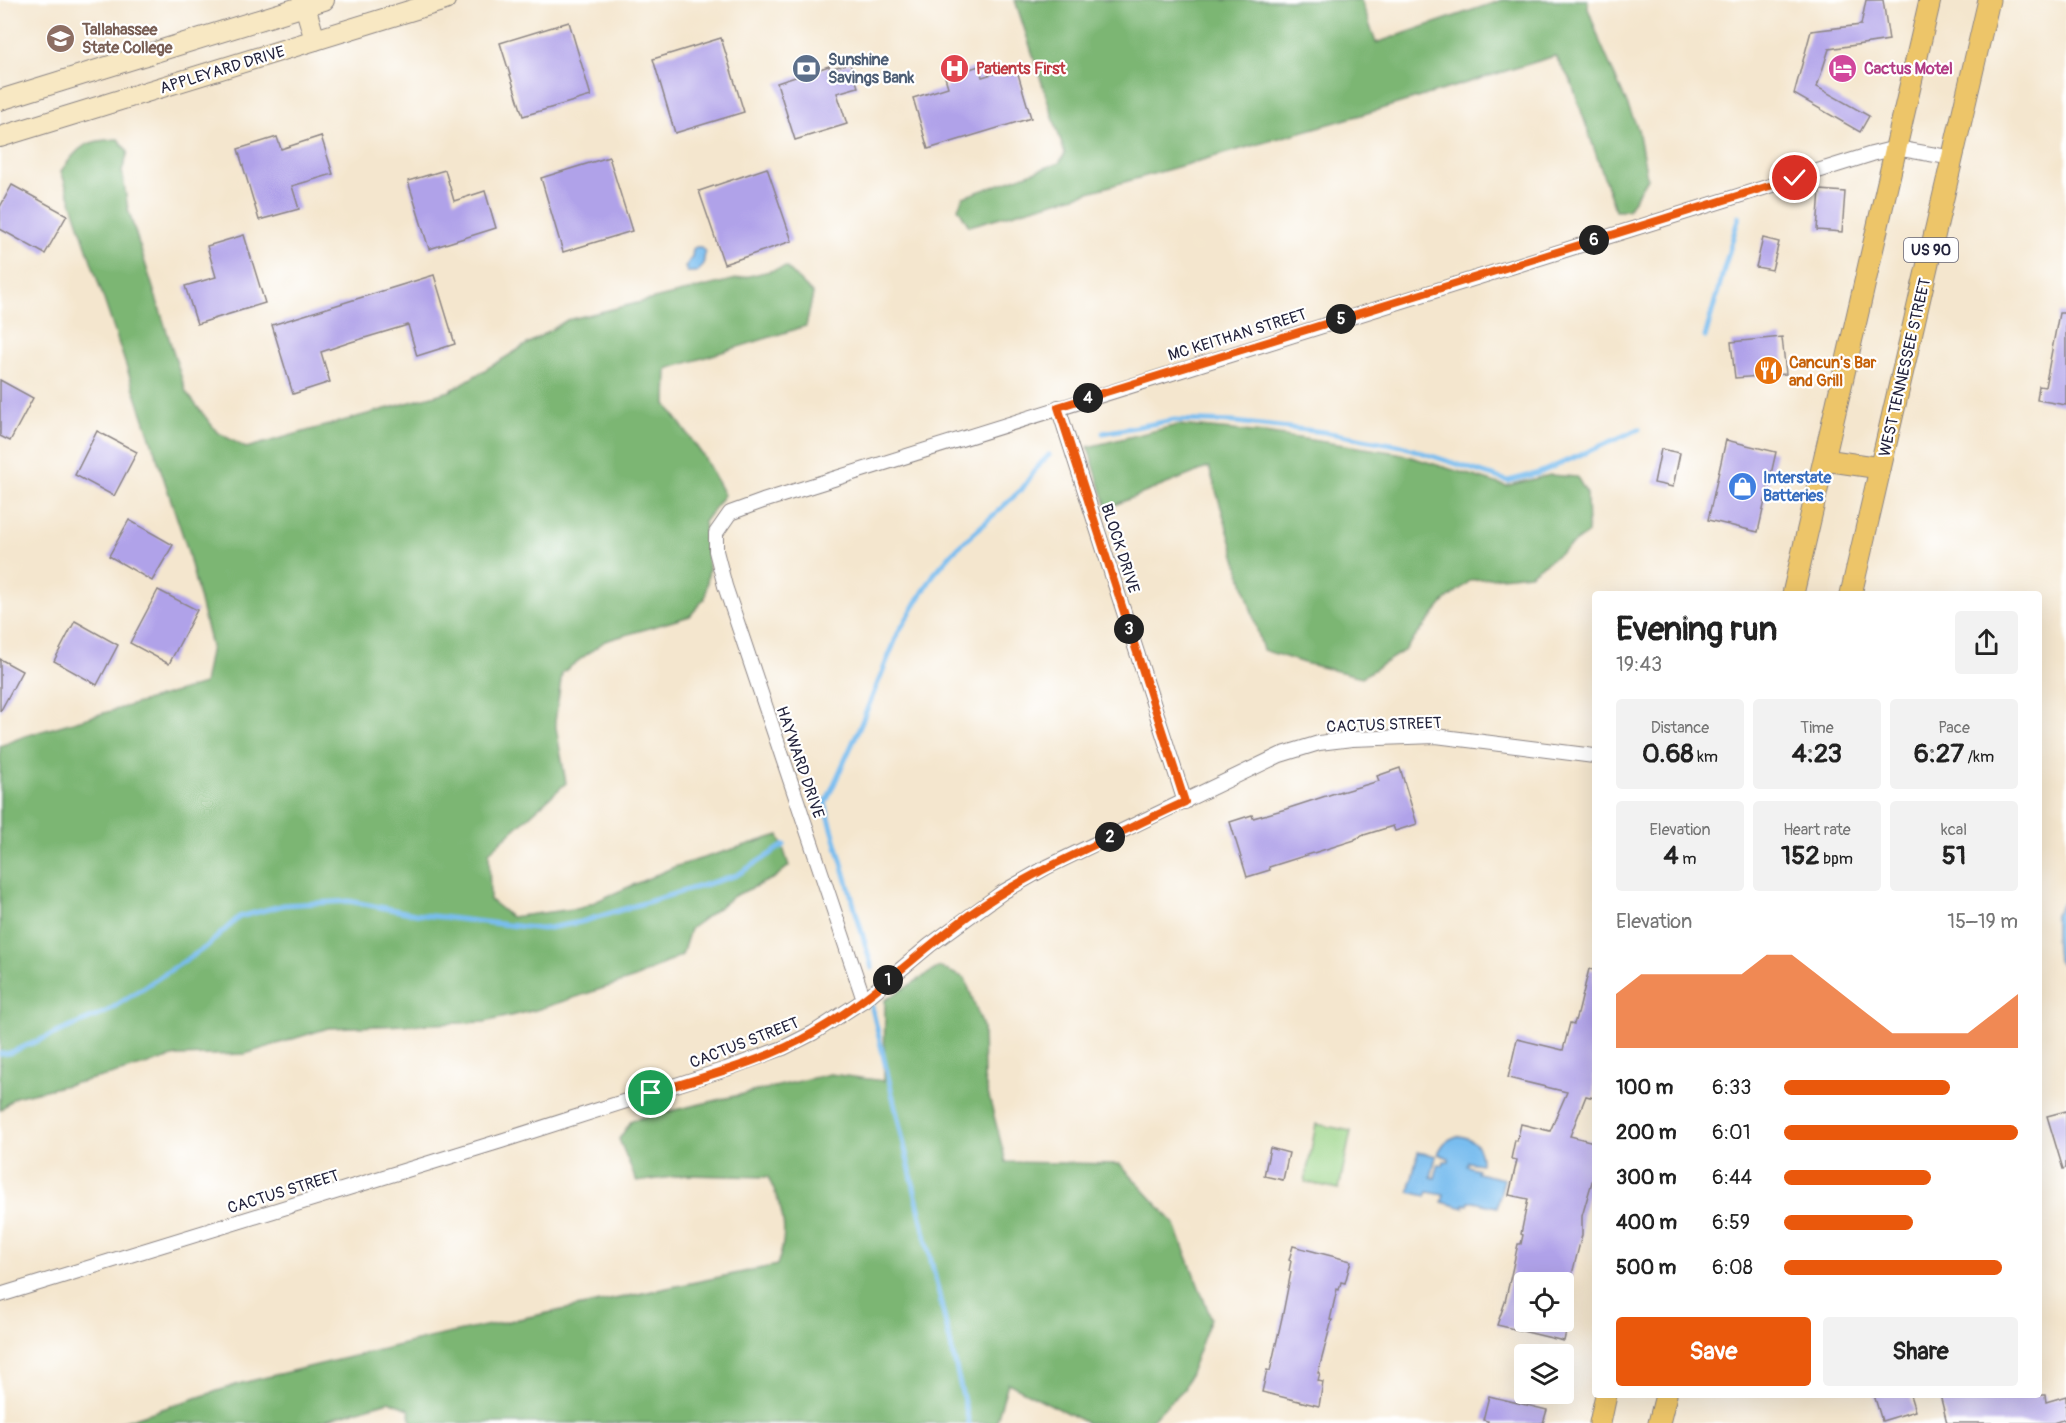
<!DOCTYPE html>
<html lang="en">
<head>
<meta charset="utf-8">
<style>
  body { margin:0; font-family:Pangolin,sans-serif; background:#f2f2f2; color:#222; height:100vh; display:flex; flex-direction:column; font-size:22px; white-space:nowrap }
  * { box-sizing:border-box; margin:0 }
  p { font-size:20px; color:#767676 }
  .icon { flex:none; width:33px; height:33px; fill:none; stroke:currentColor; stroke-width:2; stroke-linecap:round; stroke-linejoin:round }
  .map { position:relative; flex:1; overflow:hidden }
  .panel { position:absolute; left:1592px; top:591px; width:450px; height:807px; display:flex; flex-direction:column; background:#fff; border-radius:6px; box-shadow:0 6px 24px #0002 }
  .panel>* { flex:none }
  .fabs { position:absolute; left:1514px; top:1272px; display:grid; gap:12px }
  .fabs a { display:grid; place-items:center; width:60px; height:60px; border-radius:6px; background:#fff; box-shadow:0 6px 24px #0002; font-size:30px }
  .pin { position:absolute; display:grid; place-items:center; width:51px; height:51px; color:#fff; margin:-26px; border:3px solid #fff; border-radius:50%; box-shadow:0 2px 6px #0007 }
  .km { position:absolute; width:30px; height:30px; margin:-15px; border-radius:50%; background:#222; color:#fff; font-size:16px; line-height:30px; text-align:center }
  .round { display:grid; place-items:center; flex:none; width:63px; height:63px; border-radius:6px; background:#f2f2f2 }
  .headline { display:flex; align-items:center; justify-content:space-between; height:102px; padding:0 24px }
  h1 { font-size:33px; font-weight:700; line-height:45px }
  .metrics { display:grid; grid-template-columns:repeat(3,1fr); gap:9px; height:102px; padding:6px 24px }
  .metrics div { display:grid; align-content:center; border-radius:6px; background:#f2f2f2; text-align:center }
  .metrics b { font-size:26px; font-weight:700 }
  .metrics small { font-size:16px; font-weight:400 }
  .metrics p { font-size:16px }
  .chart { height:168px; padding:12px 24px }
  .chart p { display:flex; justify-content:space-between }
  .chart svg { width:100%; height:108px; margin-top:6px; fill:#ea580c; opacity:.7 }
  .action { display:flex; gap:12px; margin-top:auto; padding:12px 24px }
  .action a { flex:1; height:69px; border-radius:6px; background:#ea580c; color:#fff; font-size:24px; font-weight:700; line-height:69px; text-align:center }
  .action a+a { background:#f2f2f2; color:#222 }
  ul { padding:0 24px; list-style:none; font-size:20px }
  li { display:grid; grid-template-columns:96px 72px 1fr; align-items:center; height:45px }
  li i { height:15px; border-radius:8px; background:#ea580c }
  .map>svg:first-child { display:block }
  .green { fill:#9ad486; stroke:#5e7b60; stroke-width:1.5 }
  .forest { fill:#7bb673; stroke:#4e6c57; stroke-width:1.5 }
  .water { fill:#79bdef; stroke:#4e7095; stroke-width:1.5 }
  .lines { fill:none; stroke-linecap:round; stroke-linejoin:round }
  .stream { stroke:#79bdef; stroke-width:5 }
  .building { fill:#b0a2e9 }
  .street-casing { stroke:#8b8484; stroke-width:16 }
  .secondary-casing { stroke:#8b8484; stroke-width:22 }
  .primary-casing { stroke:#8b8484; stroke-width:23 }
  .street { stroke:#fff; stroke-width:14 }
  .secondary { stroke:#f8e8c3; stroke-width:20 }
  .primary { stroke:#edc569; stroke-width:21 }
  .route-casing { stroke:#fff; stroke-width:12 }
  .route { stroke:#ea580c; stroke-width:8 }
  .labels { text-anchor:middle; stroke-width:4.5; stroke-linejoin:round; paint-order:stroke }
  .shield { fill:#fff; stroke:#646476; stroke-width:1.5 }
  .shield-label { font-size:15px; font-weight:bold; fill:#22223b }
  .education-label { font-size:16px; font-weight:bold; fill:#785e54; stroke:#fff; text-anchor:start }
  .service-label { font-size:16px; font-weight:bold; fill:#4e5e75; stroke:#fff; text-anchor:start }
  .health-label { font-size:16px; font-weight:bold; fill:#be3a42; stroke:#fff; text-anchor:start }
  .hotel-label { font-size:16px; font-weight:bold; fill:#b23c85; stroke:#fff; text-anchor:start }
  .street-label { font-size:16px; fill:#22223b; stroke:#fff }
  .food-label { font-size:16px; font-weight:bold; fill:#c56008; stroke:#fff; text-anchor:start }
  .shop-label { font-size:16px; font-weight:bold; fill:#366cbe; stroke:#fff; text-anchor:start }
</style>
</head>
<body>
<div class="map">
<svg width="2066" height="1423" viewBox="0 0 2066 1423">
  <rect width="100%" height="100%" fill="#fff"/>
  <filter id="ink" filterUnits="userSpaceOnUse"><feTurbulence type="fractalNoise" baseFrequency=".0167" numOctaves="2"/><feDisplacementMap in="SourceGraphic" scale="12" xChannelSelector="R" yChannelSelector="G"/><feConvolveMatrix kernelMatrix="1 2 1 2 8 2 1 2 1" color-interpolation-filters="sRGB"/></filter>
  <filter id="wash" filterUnits="userSpaceOnUse"><feTurbulence type="fractalNoise" baseFrequency=".008" numOctaves="4" result="noise"/><feDisplacementMap in="SourceGraphic" scale="24" xChannelSelector="R" yChannelSelector="G"/><feGaussianBlur stdDeviation="1.35" result="paint"/><feColorMatrix in="noise" values="0 0 0 0 0 0 0 0 0 0 0 0 0 0 0 0 0 1.4 0 .05"/><feComposite in="paint" operator="in"/></filter>
  <g filter="url(#wash)">
    <rect width="100%" height="100%" fill="#f4e6ce"/>
    <!-- green -->
    <polygon class="green" points="1316,1124 1351,1131 1339,1189 1305,1182"/>
    <!-- forest -->
    <g class="forest">
      <polygon points="1015,0 1361,0 1376,43 1502,0 1588,0 1588,8 1600,42 1638,129 1647,178 1628,210 1615,210 1571,81 1555,56 1361,115 969,226 958,208 963,197 1059,163 1065,154"/>
      <path d="M118,139L128,152L122,171L128,209L186,392L217,432L246,448L450,391L567,320L786,267L813,294L806,326L667,369L666,404L704,457L724,495L704,522L709,568L705,598L690,616L605,641L562,673L555,722L566,783L489,852L490,900L511,917L581,908L674,867L779,835L789,866L774,878L734,896L690,929L682,955L635,978L536,1010L484,1022L328,1028L245,1054L176,1056L110,1075L15,1097L0,1110V746L25,736L204,684L211,646L187,548L61,171C81,144 85,141 118,139Z"/>
      <polygon points="1178,425 1264,433 1398,453 1506,486 1550,475 1577,477 1587,494 1588,533 1530,574 1471,580 1444,602 1405,650 1362,677 1304,663 1263,650 1209,467 1107,508 1088,447"/>
      <path d="M939,967L965,978L983,1027L984,1078L1006,1162L1120,1164L1174,1223L1211,1318L1184,1389L1148,1423H1087L1008,1383L996,1423H412L409,1409L389,1401L314,1423H119L242,1383L433,1337L777,1265C790,1232 783,1208 768,1177L686,1175L637,1182L619,1139L632,1120L830,1074L884,1081L885,1000Z"/>
    </g>
    <!-- water -->
    <g class="water">
      <polygon points="696,247 701,247 705,252 703,266 697,272 687,272 685,267 692,257 693,249"/>
      <polygon points="2066,900 2066,969 2057,960 2055,934 2055,914 2063,902"/>
      <path d="M1458,1136C1474,1137 1482,1148 1481,1164L1468,1162L1467,1166L1478,1169L1477,1173L1504,1179L1497,1207L1469,1201L1468,1205L1464,1204V1208L1442,1202L1444,1195L1428,1192L1426,1196L1409,1192L1418,1152L1436,1156L1431,1177L1435,1178L1438,1164L1443,1165L1444,1161H1449V1158L1438,1154C1442,1144 1447,1139 1458,1136Z"/>
    </g>
    <g class="lines">
      <!-- stream -->
      <g class="stream">
        <polyline points="1705,337 1739,216"/>
        <polyline points="1103,433 1174,420 1235,422 1324,432 1402,446 1508,481 1539,473 1639,429"/>
        <polyline points="872,968 825,804 859,729 899,631 934,574 953,552 1022,489 1038,466 1049,455"/>
        <polyline points="871,1003 969,1423"/>
        <polyline points="0,1054 9,1053 106,1012 206,947 239,917 284,905 349,901 415,914 543,929 581,922 737,875 784,845"/>
      </g>
    </g>
    <g id="blocks">
      <!-- building -->
      <g class="building">
        <polygon points="1866,0 1883,0 1889,40 1829,49 1817,87 1869,116 1860,132 1794,94 1811,31 1861,25"/>
        <polygon points="569,22 591,96 523,116 500,43"/>
        <polygon points="721,38 744,112 675,133 653,59"/>
        <polygon points="850,63 858,87 837,93 847,124 795,140 777,83 829,66 830,69"/>
        <polygon points="979,66 982,77 1016,67 1031,118 928,149 913,98 948,87 945,77"/>
        <polygon points="321,136 333,174 292,186 299,209 259,220 238,149 277,137 281,149"/>
        <polygon points="609,157 632,231 563,252 541,178"/>
        <polygon points="767,168 792,241 724,264 699,191"/>
        <polygon points="445,170 454,201 485,191 496,228 429,249 408,181"/>
        <polygon points="12,185 67,215 45,254 0,229 0,207"/>
        <polygon points="1820,190 1845,192 1842,232 1817,230"/>
        <polygon points="244,235 265,303 197,324 185,286 216,277 207,246"/>
        <polygon points="1763,238 1779,242 1772,270 1756,267"/>
        <polygon points="434,275 455,344 417,356 408,325 351,342 321,352 330,382 293,394 272,325"/>
        <polygon points="2059,313 2066,313 2066,405 2037,400 2039,386 2045,387"/>
        <polygon points="1782,337 1786,374 1735,378 1731,342"/>
        <polygon points="0,380 33,398 10,441 0,436"/>
        <polygon points="97,431 137,452 114,496 75,475"/>
        <polygon points="1726,440 1776,452 1758,532 1708,520"/>
        <polygon points="1661,449 1680,453 1673,487 1654,483"/>
        <polygon points="129,520 173,545 152,581 109,556"/>
        <polygon points="158,590 197,610 169,664 130,643"/>
        <polygon points="75,621 118,645 97,685 54,661"/>
        <polygon points="0,659 22,671 0,712"/>
        <polygon points="1400,768 1417,824 1395,831 1393,826 1364,835 1355,839 1355,840 1269,867 1270,870 1247,877 1230,822 1252,815 1253,818 1286,809 1341,791 1341,792 1379,781 1377,776"/>
        <polygon points="1589,969 1594,970 1594,1098 1586,1096 1570,1136 1594,1142 1594,1175 1582,1216 1582,1235 1570,1282 1524,1282 1524,1322 1568,1322 1564,1341 1497,1325 1505,1302 1518,1244 1521,1244 1523,1235 1521,1234 1528,1199 1509,1195 1517,1160 1511,1159 1515,1140 1517,1141 1521,1124 1550,1131 1567,1092 1508,1078 1517,1039 1563,1050 1570,1023 1574,1024 1577,1014 1578,1014"/>
        <polygon points="2066,1111 2066,1168 2063,1169 2047,1116"/>
        <polygon points="1270,1148 1289,1153 1283,1180 1264,1176"/>
        <polygon points="1293,1246 1351,1261 1345,1283 1341,1282 1339,1290 1337,1289 1330,1320 1332,1320 1318,1373 1320,1373 1318,1381 1323,1382 1319,1406 1262,1392 1267,1370 1270,1371 1283,1313 1291,1272 1289,1271 1291,1261 1289,1260"/>
        <polygon points="1874,1395 1910,1395 1915,1411 1882,1421"/>
        <polygon points="1940,1395 2045,1395 2046,1402 2066,1396 2066,1419 2053,1423 1947,1423"/>
        <polygon points="1489,1396 1547,1410 1543,1423 1487,1423 1488,1421 1483,1420"/>
      </g>
    </g>
  </g>
  <g filter="url(#ink)">
    <use href="#blocks" fill-opacity="0" stroke="#8b8484" stroke-width="1.5"/>
    <g class="lines">
      <defs>
        <g id="street">
          <polyline points="1058,407 1185,802"/>
          <polyline points="864,1000 725,586 716,551 716,533 730,513 763,501 1872,154 1896,148 1953,158"/>
          <polyline points="0,1295 501,1141 726,1069 783,1048 813,1033 864,1000 930,945 1003,892 1047,867 1280,755 1319,743 1352,739 1436,736 1594,756"/>
        </g>
        <g id="secondary">
          <polyline points="305,6 315,40"/>
          <polyline points="0,100 324,0"/>
          <polyline points="0,137 445,0"/>
        </g>
        <g id="primary">
          <polyline points="1825,460 1880,468"/>
          <polyline points="1793,594 1930,0"/>
          <polyline points="1851,594 1989,0"/>
          <polyline points="1600,1423 1606,1395"/>
          <polyline points="1659,1423 1666,1395"/>
        </g>
      </defs>
      <!-- street casing -->
      <use href="#street" class="street-casing"/>
      <!-- secondary casing -->
      <use href="#secondary" class="secondary-casing"/>
      <!-- primary casing -->
      <use href="#primary" class="primary-casing"/>
      <!-- street -->
      <use href="#street" class="street"/>
      <!-- secondary -->
      <use href="#secondary" class="secondary"/>
      <!-- primary -->
      <use href="#primary" class="primary"/>
    </g>
  </g>
  <g class="lines" filter="url(#ink)">
    <defs>
      <path id="route" d="M651,1093C705,1076 764,1062 813,1033C871,1000 918,952 972,913C1013,883 1058,862 1103,841C1130,828 1158,814 1185,802L1058,407L1795,178"/>
    </defs>
    <!-- route casing -->
    <use href="#route" class="route-casing"/>
    <!-- route -->
    <use href="#route" class="route"/>
  </g>
  <!-- icons -->
  <defs>
    <symbol id="university-disc" viewBox="-11 -11 22 22"><circle r="9.5" fill="#8d6e63" stroke="#fff"/><path d="M0-5L7-2L0 1L-7-2ZM-4 1L0 2.5L4 1V4Q0 6-4 4Z" fill="#fff"/></symbol>
    <symbol id="bank-disc" viewBox="-11 -11 22 22"><circle r="9.5" fill="#5c6f8a" stroke="#fff"/><path d="M-6-4H6V4H-6ZM0-2.3a2.3 2.3 0 1 0 0 4.6a2.3 2.3 0 1 0 0-4.6Z" fill="#fff"/></symbol>
    <symbol id="hospital-disc" viewBox="-11 -11 22 22"><circle r="9.5" fill="#e0444e" stroke="#fff"/><path d="M-5-5h3v3.5h4V-5h3V5h-3V1.5h-4V5h-3Z" fill="#fff"/></symbol>
    <symbol id="hotel-disc" viewBox="-11 -11 22 22"><circle r="9.5" fill="#d1479c" stroke="#fff"/><path d="M-6-4.5h1.5V1H6V5H4.5V3h-9V5H-6ZM-4 0a1.8 1.8 0 1 1 3.6 0ZM.5 0V-2.5h3Q6-2.5 6 0Z" fill="#fff"/></symbol>
    <symbol id="restaurant-disc" viewBox="-11 -11 22 22"><circle r="9.5" fill="#e8710a" stroke="#fff"/><path d="M-5-6h1v4h1v-4h1v4h1v-4h1v5L-1.5 .5V6h-2V.5L-5-1ZM5-6V6H3V1.5H1.5Q1.5-4 5-6Z" fill="#fff"/></symbol>
    <symbol id="shop-disc" viewBox="-11 -11 22 22"><circle r="9.5" fill="#3f7fe0" stroke="#fff"/><path d="M-5-2.5h2.3a2.7 3.5 0 0 1 5.4 0H5L5.5 6h-11ZM-1.5-2.5h3a1.5 2.3 0 0 0-3 0Z" fill="#fff"/></symbol>
  </defs>
  <g fill-rule="evenodd">
    <use href="#university-disc" x="44" y="22" width="33" height="33"/>
    <use href="#bank-disc" x="790" y="52" width="33" height="33"/>
    <use href="#hospital-disc" x="938" y="52" width="33" height="33"/>
    <use href="#hotel-disc" x="1826" y="52" width="33" height="33"/>
    <use href="#restaurant-disc" x="1752" y="354" width="33" height="33"/>
    <use href="#shop-disc" x="1726" y="470" width="33" height="33"/>
  </g>
  <g class="labels">
    <!-- shield labels -->
    <rect class="shield" x="1904" y="238" width="54" height="24" rx="4.5"/>
    <g class="shield-label">
      <text x="1931" y="255">US 90</text>
    </g>
    <!-- education labels -->
    <g class="education-label">
      <text x="82" y="35">Tallahassee<tspan x="82" dy="18">State College</tspan></text>
    </g>
    <!-- service labels -->
    <g class="service-label">
      <text x="828" y="65">Sunshine<tspan x="828" dy="18">Savings Bank</tspan></text>
    </g>
    <!-- health labels -->
    <g class="health-label">
      <text x="976" y="74">Patients First</text>
    </g>
    <!-- hotel labels -->
    <g class="hotel-label">
      <text x="1864" y="74">Cactus Motel</text>
    </g>
    <!-- street labels -->
    <g class="street-label">
      <text transform="translate(222 69) rotate(-17)" y="6">APPLEYARD DRIVE</text>
      <text transform="translate(1237 334) rotate(-17)" y="6">MC KEITHAN STREET</text>
      <text transform="translate(1904 367) rotate(-77)" y="6">WEST TENNESSEE STREET</text>
      <text transform="translate(1121 548) rotate(72)" y="6">BLOCK DRIVE</text>
      <text transform="translate(1384 724) rotate(-2)" y="6">CACTUS STREET</text>
      <text transform="translate(801 762) rotate(71)" y="6">HAYWARD DRIVE</text>
      <text transform="translate(744 1042) rotate(-21)" y="6">CACTUS STREET</text>
      <text transform="translate(283 1191) rotate(-17)" y="6">CACTUS STREET</text>
    </g>
    <!-- food labels -->
    <g class="food-label">
      <text x="1789" y="368">Cancun's Bar<tspan x="1789" dy="18">and Grill</tspan></text>
    </g>
    <!-- shop labels -->
    <g class="shop-label">
      <text x="1763" y="483">Interstate<tspan x="1763" dy="18">Batteries</tspan></text>
    </g>
  </g>
</svg>
<div class="fabs">
<a><svg class="icon" aria-label="locate" viewBox="0 0 24 24"><circle cx="12" cy="12" r="6"/><path d="M12 2v4M12 18v4M2 12h4M18 12h4"/></svg></a>
<a><svg class="icon" aria-label="layers" viewBox="0 0 24 24"><path d="M12 4l9 5-9 5-9-5zM3 14l9 5 9-5"/></svg></a>
</div>
<div class="pin" style="left:651px;top:1093px;background:#1e9e55"><svg class="icon" aria-label="arrive" viewBox="0 0 24 24"><path d="M6 21V4h12l-3 4 3 4H6"/></svg></div>
<div class="pin" style="left:1795px;top:178px;background:#d93025"><svg class="icon" aria-label="check" viewBox="0 0 24 24"><path d="M5 12l5 5 9-10"/></svg></div>
<b class="km" style="left:888px;top:980px">1</b>
<b class="km" style="left:1110px;top:837px">2</b>
<b class="km" style="left:1129px;top:629px">3</b>
<b class="km" style="left:1088px;top:398px">4</b>
<b class="km" style="left:1341px;top:319px">5</b>
<b class="km" style="left:1594px;top:240px">6</b>
<section class="panel">
<div class="headline"><div><h1>Evening run</h1><p>19:43</p></div><a class="round"><svg class="icon" aria-label="share" viewBox="0 0 24 24"><path d="M12 15V3M7 8l5-5 5 5M5 13v7h14v-7"/></svg></a></div>
<div class="metrics">
<div><p>Distance</p><b>0.68<small> km</small></b></div>
<div><p>Time</p><b>4:23</b></div>
<div><p>Pace</p><b>6:27<small> /km</small></b></div>
</div>
<div class="metrics">
<div><p>Elevation</p><b>4<small> m</small></b></div>
<div><p>Heart rate</p><b>152<small> bpm</small></b></div>
<div><p>kcal</p><b>51</b></div>
</div>
<div class="chart"><p><span>Elevation</span>15–19 m</p>
<svg viewBox="0 0 160 44" preserveAspectRatio="none"><path d="M0 44V22L10 14L20 14L30 14L40 14L50 14L60 6L70 6L80 14L90 22L100 30L110 38L120 38L130 38L140 38L150 30L160 22V44z"/></svg>
</div>
<ul>
<li><b>100 m</b>6:33<i style="width:71%"></i></li>
<li><b>200 m</b>6:01<i style="width:100%"></i></li>
<li><b>300 m</b>6:44<i style="width:63%"></i></li>
<li><b>400 m</b>6:59<i style="width:55%"></i></li>
<li><b>500 m</b>6:08<i style="width:93%"></i></li>
</ul>
<div class="action"><a>Save</a><a>Share</a></div>
</section>
</div>
</body>
</html>
